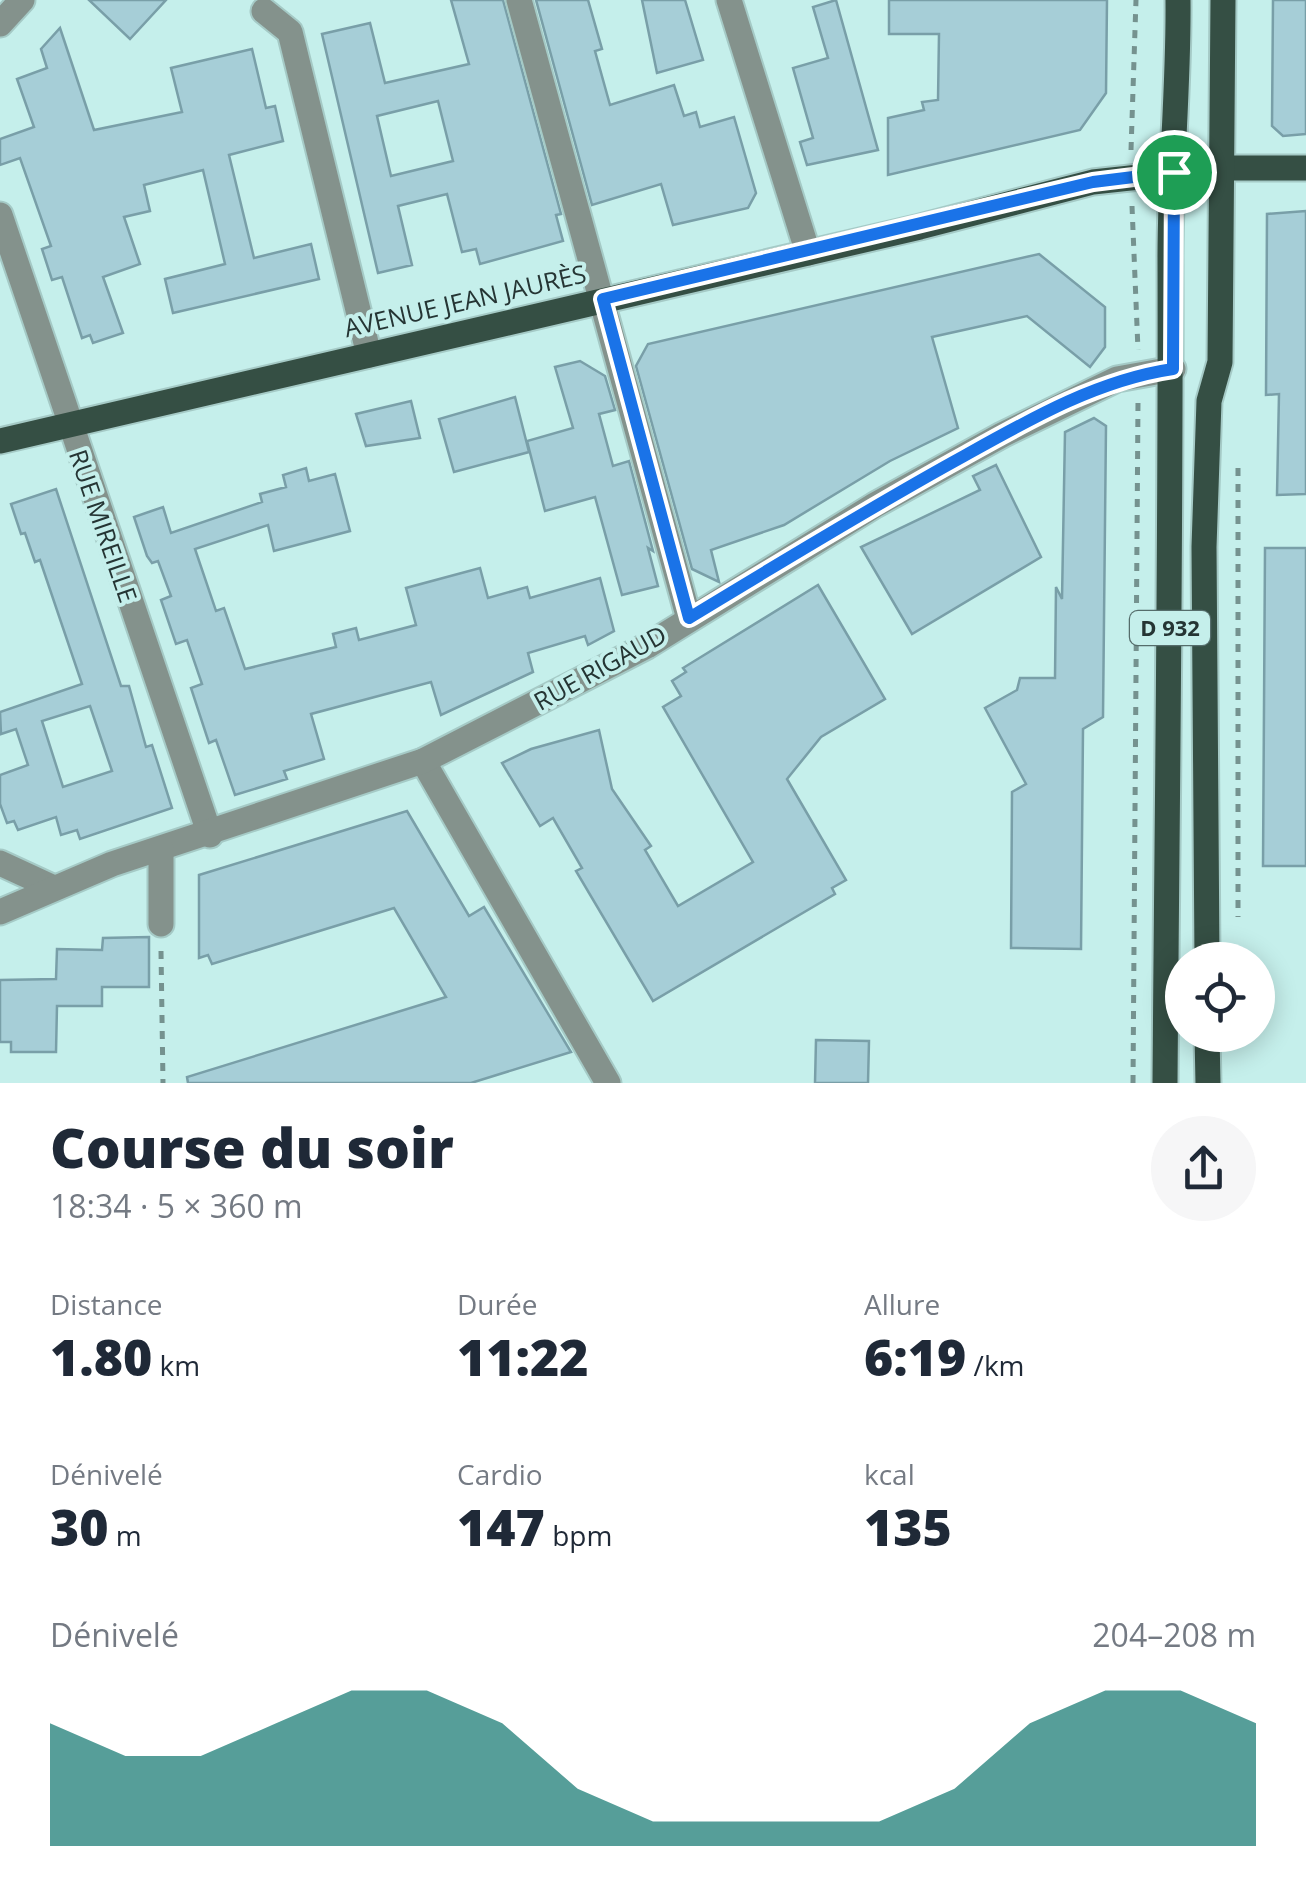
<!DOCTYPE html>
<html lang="fr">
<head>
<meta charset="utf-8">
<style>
  body { margin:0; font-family:"Open Sans",sans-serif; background:#f6f6f7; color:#1f2937; height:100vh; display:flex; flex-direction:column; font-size:38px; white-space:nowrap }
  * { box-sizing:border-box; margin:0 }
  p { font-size:32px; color:#747a83 }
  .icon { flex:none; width:55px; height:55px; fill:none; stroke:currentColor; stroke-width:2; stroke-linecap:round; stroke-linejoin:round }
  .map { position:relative; height:1083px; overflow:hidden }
  .details { display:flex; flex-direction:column; background:#fff; flex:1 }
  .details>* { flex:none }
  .controls { position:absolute; left:1165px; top:942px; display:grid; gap:20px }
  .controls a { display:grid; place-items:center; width:110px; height:110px; border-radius:50%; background:#fff; box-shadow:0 5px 25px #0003; font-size:50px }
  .pin { position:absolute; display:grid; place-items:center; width:85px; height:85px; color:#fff; margin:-42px; border:5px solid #fff; border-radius:50%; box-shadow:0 2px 10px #0007 }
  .round { display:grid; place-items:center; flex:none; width:105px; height:105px; border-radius:52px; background:#f6f6f7 }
  .overview { display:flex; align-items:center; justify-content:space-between; height:170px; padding:0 50px }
  h1 { font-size:55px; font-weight:800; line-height:75px }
  .metrics { display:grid; grid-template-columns:repeat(3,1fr); gap:15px; height:170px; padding:10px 50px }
  .metrics div { display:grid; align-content:center }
  .metrics b { font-size:50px; font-weight:800 }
  .metrics small { font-size:28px; font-weight:400 }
  .metrics p { font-size:28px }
  .chart { height:280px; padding:20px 50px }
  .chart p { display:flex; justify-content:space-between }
  .chart svg { width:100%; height:180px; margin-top:10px; fill:#0f766e; opacity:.7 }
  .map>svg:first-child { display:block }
  .building { fill:#a6ced7; stroke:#799fa8; stroke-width:2.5; fill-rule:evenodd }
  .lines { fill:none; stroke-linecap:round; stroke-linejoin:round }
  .minor-casing { stroke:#a5cac6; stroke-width:29 }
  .major-casing { stroke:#a5cac6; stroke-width:29 }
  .path { stroke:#75928f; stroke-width:5; stroke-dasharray:8 8; stroke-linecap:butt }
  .minor { stroke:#84928c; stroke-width:25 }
  .major { stroke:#354f44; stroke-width:25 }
  .route-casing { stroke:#fff; stroke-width:20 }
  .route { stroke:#1a73e8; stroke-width:12 }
  .labels { text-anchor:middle; stroke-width:8; stroke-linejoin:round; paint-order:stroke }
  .shield { fill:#c5efeb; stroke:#556d6b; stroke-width:2.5 }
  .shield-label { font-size:22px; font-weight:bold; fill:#253534 }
  .street-label { font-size:25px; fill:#253534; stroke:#c5efeb }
</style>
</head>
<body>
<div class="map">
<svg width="1306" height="1083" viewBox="0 0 1306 1083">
  <rect width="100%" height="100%" fill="#c5efeb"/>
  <!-- building -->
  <g class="building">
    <polygon points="89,0 166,0 130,39"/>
    <path d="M451,0H503L561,214L556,215L563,241L480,264L476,249L462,252L447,194L398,206L412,265L378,273L322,34L370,23L385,83L469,64ZM438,101L453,161L391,176L377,116Z"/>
    <polygon points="536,0 588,0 602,49 595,51 610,105 674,85 684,116 696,112 700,127 734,117 756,193 748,208 673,225 661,184 592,205"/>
    <polygon points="642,0 685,0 703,60 657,73"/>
    <polygon points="836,0 878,150 807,165 800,142 813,138 793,68 828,58 813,7"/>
    <polygon points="889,0 1107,0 1106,93 1080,130 888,175 888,118 924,110 922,102 938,100 939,34 889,34"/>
    <polygon points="1273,0 1306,0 1306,134 1283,136 1272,126"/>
    <polygon points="60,28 94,130 182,112 171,68 252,49 266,108 275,106 283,141 229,155 254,258 311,244 319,279 173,313 165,279 225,264 203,170 144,185 150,211 124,217 140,264 103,277 123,333 93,343 90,335 82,338 62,277 52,280 42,249 51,246 20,158 0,165 0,139 34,127 17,79 47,68 41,49"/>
    <polygon points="1306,211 1306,494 1277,495 1279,394 1266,395 1267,214"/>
    <polygon points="1039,254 1105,307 1105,347 1090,367 1027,316 932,337 958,428 890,461 784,525 711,550 719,582 692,569 636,366 648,344"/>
    <polygon points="580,361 605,376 615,410 599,414 613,466 629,461 653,551 648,548 658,586 622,595 595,497 545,511 527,441 573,428 555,367"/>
    <polygon points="515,397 529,452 454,472 439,419"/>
    <polygon points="411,401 420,438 366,446 356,414"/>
    <polygon points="1094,418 1106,426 1103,717 1083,729 1081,949 1011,948 1012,792 1026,784 985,708 1017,690 1020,678 1055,678 1056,587 1062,599 1065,432"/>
    <polygon points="996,465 1041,557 912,634 861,547 980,490 973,476"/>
    <polygon points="306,468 309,481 335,474 350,531 274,551 268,525 195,549 216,611 224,608 245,669 336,647 333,634 356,628 359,640 416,625 406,588 480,568 488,598 527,587 530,598 600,578 614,631 588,645 585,636 528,653 533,672 441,715 431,682 311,714 324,759 284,771 287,779 235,795 216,740 209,743 191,688 202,684 187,640 176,644 161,600 171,596 158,561 152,563 147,556 134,517 163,507 171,533 262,502 260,494 286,487 283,475"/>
    <path d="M56,489L121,686H129L146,747L152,745L172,808L80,839L77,830L61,835L56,817L18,830L14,821L7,823L0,804V775L28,765L16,729L1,734L0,712L82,684L40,560L35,562L25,533L21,534L11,504ZM90,706L112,771L63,787L42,721Z"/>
    <polygon points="1265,548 1306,548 1306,866 1263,866"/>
    <polygon points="818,585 885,699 821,737 787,779 846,880 832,888 835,894 653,1001 576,871 582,868 553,818 540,826 502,763 531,749 599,730 612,789 651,846 645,850 678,906 753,862 663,707 681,696 672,681 686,672 683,668"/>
    <polygon points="407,811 469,916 484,907 571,1052 471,1083 188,1083 187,1077 446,997 394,908 212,964 208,955 199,958 199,875"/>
    <polygon points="149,937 149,987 102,987 102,1006 57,1006 56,1052 11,1052 11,1042 0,1042 0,980 56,979 57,949 102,950 103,938"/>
    <polygon points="816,1040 869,1041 868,1083 815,1083"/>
  </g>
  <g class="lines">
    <defs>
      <g id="minor">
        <polyline points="519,0 689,619"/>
        <polyline points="729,0 808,253"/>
        <polyline points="264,11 290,32 369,355"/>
        <polyline points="0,24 22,0"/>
        <polyline points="0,215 210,835"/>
        <polyline points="423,761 608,1083"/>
        <polyline points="0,863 54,888"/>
        <polyline points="0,912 112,864 423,761 647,646 875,505 1002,435 1117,379 1173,369"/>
        <polyline points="161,924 161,849"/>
      </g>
      <g id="major">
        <polyline points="0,441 920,227 1093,182 1223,168 1306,168"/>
        <polyline points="1207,960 1204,547 1209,401 1220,362 1223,0"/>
        <polyline points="1207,1035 1208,1083"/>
        <path d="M1165,1083C1167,808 1171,533 1170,257C1170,171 1179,86 1178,0"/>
      </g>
    </defs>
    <!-- minor casing -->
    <use href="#minor" class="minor-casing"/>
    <!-- major casing -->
    <use href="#major" class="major-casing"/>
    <!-- path -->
    <g class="path">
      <polyline points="1131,150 1136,0"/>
      <polyline points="1132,206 1138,350"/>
      <polyline points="1238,468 1238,917"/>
      <polyline points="161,951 163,1083"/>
      <polyline points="1133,1083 1138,401"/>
    </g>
    <!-- minor -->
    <use href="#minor" class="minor"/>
    <!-- major -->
    <use href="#major" class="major"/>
  </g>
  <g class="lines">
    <defs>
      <path id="route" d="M1174,172L1173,369C1098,380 1030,419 964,456C871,507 780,563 689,618L603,299L1093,182Z"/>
    </defs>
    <!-- route casing -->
    <use href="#route" class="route-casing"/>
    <!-- route -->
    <use href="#route" class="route"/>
  </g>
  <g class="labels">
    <!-- shield labels -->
    <rect class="shield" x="1130" y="611" width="80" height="34" rx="8"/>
    <g class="shield-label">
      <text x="1170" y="636">D 932</text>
    </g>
    <!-- street labels -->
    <g class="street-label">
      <text transform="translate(465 301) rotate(-13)" y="9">AVENUE JEAN JAURÈS</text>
      <text transform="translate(103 526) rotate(71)" y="9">RUE MIREILLE</text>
      <text transform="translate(600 668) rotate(-29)" y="9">RUE RIGAUD</text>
    </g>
  </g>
</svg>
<div class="controls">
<a><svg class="icon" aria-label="locate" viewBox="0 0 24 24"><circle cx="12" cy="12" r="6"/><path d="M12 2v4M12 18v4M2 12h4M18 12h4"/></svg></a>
</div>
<div class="pin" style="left:1174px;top:172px;background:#1e9e55"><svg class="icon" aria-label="arrive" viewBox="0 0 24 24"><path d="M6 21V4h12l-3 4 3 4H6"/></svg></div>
</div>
<section class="details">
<div class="overview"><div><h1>Course du soir</h1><p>18:34 · 5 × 360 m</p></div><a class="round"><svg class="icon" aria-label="share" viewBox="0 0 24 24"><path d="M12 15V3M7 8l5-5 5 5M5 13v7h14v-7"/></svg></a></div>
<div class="metrics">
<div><p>Distance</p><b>1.80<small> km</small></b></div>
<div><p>Durée</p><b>11:22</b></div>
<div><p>Allure</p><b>6:19<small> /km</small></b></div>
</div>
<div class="metrics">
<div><p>Dénivelé</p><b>30<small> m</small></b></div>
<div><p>Cardio</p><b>147<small> bpm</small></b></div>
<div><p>kcal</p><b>135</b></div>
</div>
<div class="chart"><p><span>Dénivelé</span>204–208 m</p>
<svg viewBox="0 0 160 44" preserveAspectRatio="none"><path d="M0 44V14L10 22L20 22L30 14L40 6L50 6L60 14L70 30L80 38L90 38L100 38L110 38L120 30L130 14L140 6L150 6L160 14V44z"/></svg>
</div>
</section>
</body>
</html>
